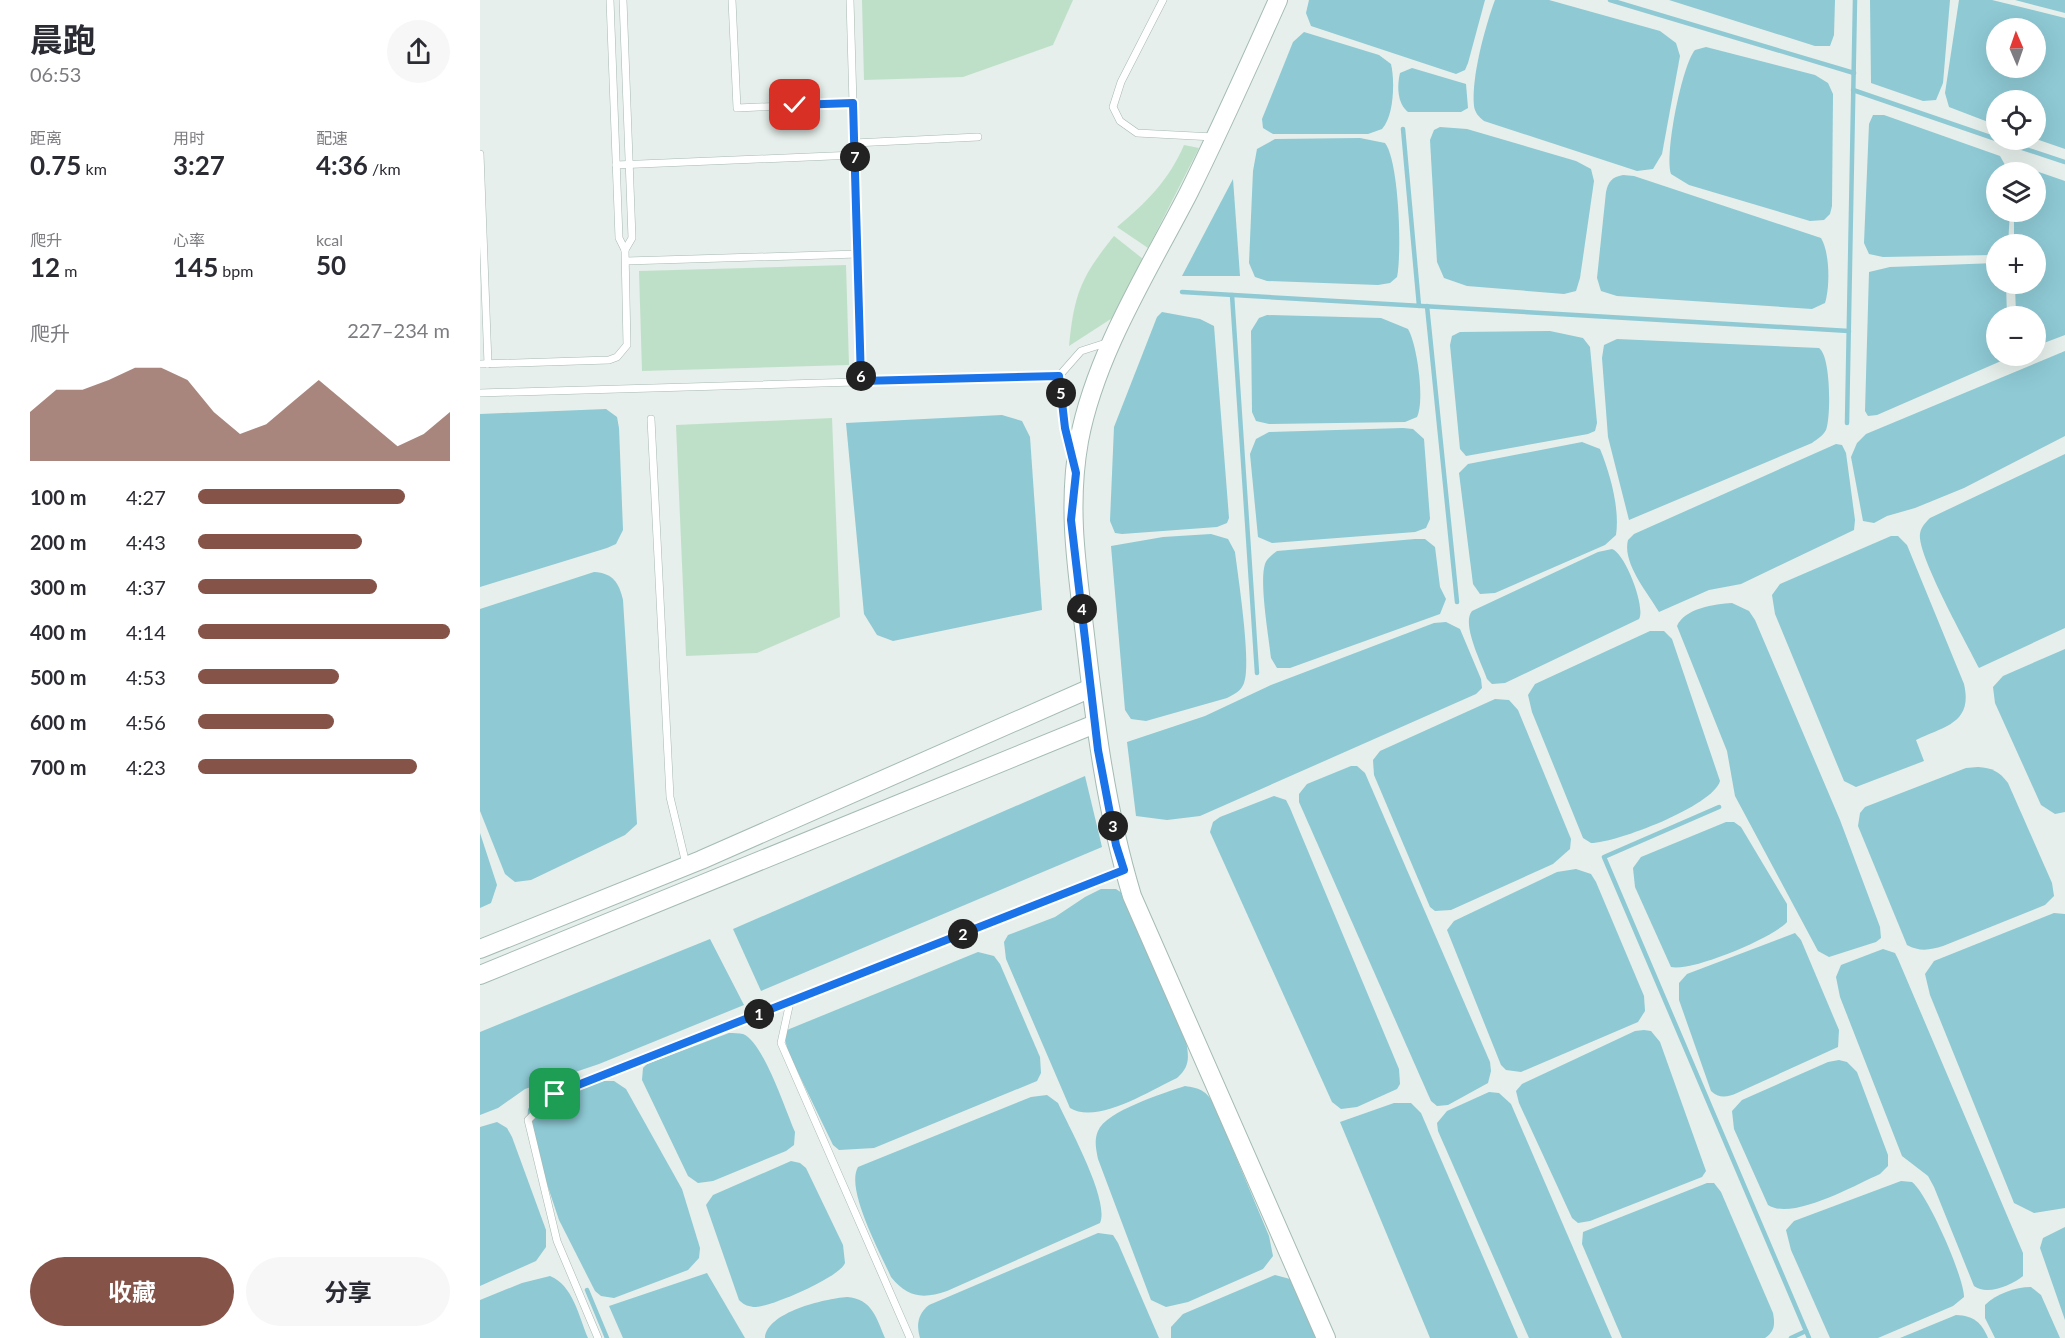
<!DOCTYPE html>
<html lang="zh">
<head>
<meta charset="utf-8">
<style>
  body { margin:0; font-family:Lato,"Noto Sans SC",sans-serif; background:#f7f7f7; color:#2b2b33; height:100vh; display:flex; flex-direction:column; font-size:22px; white-space:nowrap }
  * { box-sizing:border-box; margin:0 }
  p { font-size:20px; color:#7c7c81 }
  .icon { flex:none; width:33px; height:33px; fill:none; stroke:currentColor; stroke-width:2; stroke-linecap:round; stroke-linejoin:round }
  .map { position:relative; flex:1; overflow:hidden }
  .details { display:flex; flex-direction:column; background:#fff; width:480px }
  .details>* { flex:none }
  .needle { width:39px; rotate:358deg }
  .controls { position:absolute; left:1506px; top:18px; display:grid; gap:12px }
  .controls a { display:grid; place-items:center; width:60px; height:60px; border-radius:50%; background:#fff; box-shadow:0 6px 24px #0002; font-size:30px }
  .pin { position:absolute; display:grid; place-items:center; width:51px; height:51px; color:#fff; margin:-26px; border-radius:12px; box-shadow:0 3px 9px #0006 }
  .km { position:absolute; width:30px; height:30px; margin:-15px; border-radius:50%; background:#222; color:#fff; font-size:16px; line-height:30px; text-align:center }
  .round { display:grid; place-items:center; flex:none; width:63px; height:63px; border-radius:32px; background:#f7f7f7 }
  .head { display:flex; align-items:center; justify-content:space-between; height:102px; padding:0 30px }
  h1 { font-size:33px; font-weight:700; line-height:45px }
  .figures { display:grid; grid-template-columns:repeat(3,1fr); gap:9px; height:102px; padding:6px 30px }
  .figures div { display:grid; align-content:center }
  .figures b { font-size:26px; font-weight:700 }
  .figures small { font-size:16px; font-weight:400 }
  .figures p { font-size:16px }
  .chart { height:168px; padding:12px 30px }
  .chart p { display:flex; justify-content:space-between }
  .chart svg { width:100%; height:108px; margin-top:6px; fill:#855347; opacity:.7 }
  .cta { display:flex; gap:12px; margin-top:auto; padding:12px 30px }
  .cta a { flex:1; height:69px; border-radius:36px; background:#855347; color:#fff; font-size:24px; font-weight:700; line-height:69px; text-align:center }
  .cta a+a { background:#f7f7f7; color:#2b2b33 }
  ul { padding:0 30px; list-style:none; font-size:20px }
  li { display:grid; grid-template-columns:96px 72px 1fr; align-items:center; height:45px }
  li i { height:15px; border-radius:8px; background:#855347 }
  main { display:flex; flex:1; min-height:0 }
  .map>svg:first-child { display:block }
  .green { fill:#bfe0c8 }
  .water { fill:#8ec9d4; fill-rule:evenodd }
  .lines { fill:none; stroke-linecap:round; stroke-linejoin:round }
  .stream { stroke:#8ec9d4; stroke-width:4.5 }
  .lane-casing { stroke:#a8b8b2; stroke-width:8 }
  .secondary-casing { stroke:#a4bbb3; stroke-width:20 }
  .lane { stroke:#fff; stroke-width:7 }
  .secondary { stroke:#fff; stroke-width:18 }
  .route-casing { stroke:#fff; stroke-width:12 }
  .route { stroke:#1a73e8; stroke-width:8 }
</style>
</head>
<body>
<main>
<section class="details">
<div class="head"><div><h1>晨跑</h1><p>06:53</p></div><a class="round"><svg class="icon" aria-label="share" viewBox="0 0 24 24"><path d="M12 15V3M7 8l5-5 5 5M5 13v7h14v-7"/></svg></a></div>
<div class="figures">
<div><p>距离</p><b>0.75<small> km</small></b></div>
<div><p>用时</p><b>3:27</b></div>
<div><p>配速</p><b>4:36<small> /km</small></b></div>
</div>
<div class="figures">
<div><p>爬升</p><b>12<small> m</small></b></div>
<div><p>心率</p><b>145<small> bpm</small></b></div>
<div><p>kcal</p><b>50</b></div>
</div>
<div class="chart"><p><span>爬升</span>227–234 m</p>
<svg viewBox="0 0 160 44" preserveAspectRatio="none"><path d="M0 44V24L10 15L20 15L30 11L40 6L50 6L60 11L70 24L80 33L90 29L100 20L110 11L120 20L130 29L140 38L150 33L160 24V44z"/></svg>
</div>
<ul>
<li><b>100 m</b>4:27<i style="width:82%"></i></li>
<li><b>200 m</b>4:43<i style="width:65%"></i></li>
<li><b>300 m</b>4:37<i style="width:71%"></i></li>
<li><b>400 m</b>4:14<i style="width:100%"></i></li>
<li><b>500 m</b>4:53<i style="width:56%"></i></li>
<li><b>600 m</b>4:56<i style="width:54%"></i></li>
<li><b>700 m</b>4:23<i style="width:87%"></i></li>
</ul>
<div class="cta"><a>收藏</a><a>分享</a></div>
</section>
<div class="map">
<svg width="1585" height="1338" viewBox="0 0 1585 1338">
  <rect width="100%" height="100%" fill="#e6efeb"/>
  <!-- green -->
  <g class="green">
    <polygon points="382,0 593,0 573,45 483,77 384,80"/>
    <path d="M704,145L719,148L668,248L637,227C666,203 689,180 704,145Z"/>
    <path d="M634,236L663,259L637,315L589,346C594,294 601,277 634,236Z"/>
    <polygon points="366,265 369,365 162,371 159,271"/>
    <polygon points="352,418 360,617 277,653 206,656 196,425"/>
  </g>
  <!-- water -->
  <g class="water">
    <polygon points="829,0 1005,0 988,63 985,70 976,74 831,26 826,13"/>
    <path d="M1015,0H1069L1180,31L1196,43L1200,56L1182,154L1173,169L1157,171L1004,121C999,117 995,113 994,106C991,78 1005,27 1015,0Z"/>
    <polygon points="1189,0 1355,0 1354,35 1350,46 1335,46"/>
    <polygon points="1390,0 1470,0 1463,83 1456,100 1443,101 1391,83"/>
    <path d="M1479,0H1512L1585,18V149L1556,139V100H1516V125L1469,107L1465,93ZM1556,28V68H1516V28Z"/>
    <polygon points="1535,0 1585,0 1585,13"/>
    <path d="M824,32L899,55L911,64C915,81 914,116 902,129L888,134H793L783,128L782,119L813,42Z"/>
    <path d="M1226,47L1335,75L1348,83L1353,94L1352,206L1350,214L1344,220L1330,221L1209,185L1191,174C1184,155 1202,65 1215,50Z"/>
    <path d="M932,68L986,84L988,108L981,112H928C917,103 917,86 920,73Z"/>
    <polygon points="1393,115 1404,115 1520,156 1529,172 1516,172 1516,212 1530,212 1528,244 1516,244 1516,254 1513,255 1403,257 1389,254 1384,243 1389,124"/>
    <polygon points="960,127 987,129 1096,161 1111,169 1114,181 1100,278 1096,291 1084,294 987,286 964,278 957,262 950,140 954,130"/>
    <path d="M880,138L905,143C919,161 922,253 917,277L910,283L898,285L787,281L775,277L769,263L773,171L777,149L795,139Z"/>
    <polygon points="1540,168 1553,170 1585,181 1585,335 1556,346 1556,316 1536,316 1535,284 1556,284 1556,244 1534,244 1534,212 1556,212 1556,172 1534,172"/>
    <path d="M1143,175L1154,176L1341,238C1350,253 1350,287 1345,303L1332,309L1137,296L1121,291L1117,278L1126,192C1128,182 1132,177 1143,175Z"/>
    <polygon points="753,179 760,276 702,276"/>
    <polygon points="1516,263 1516,284 1526,284 1527,316 1516,316 1516,356 1528,356 1528,358 1397,415 1388,416 1385,411 1389,272 1410,267"/>
    <polygon points="682,312 720,319 734,326 749,518 747,523 737,527 642,534 635,533 630,521 634,427 677,317"/>
    <path d="M787,315L901,318L928,329C937,344 945,401 937,417L925,422L789,424L776,421L772,412L771,331L779,318Z"/>
    <polygon points="1070,331 1103,338 1110,347 1117,423 1115,431 1108,434 986,456 980,449 970,345 972,336 980,332"/>
    <path d="M1137,339L1339,348C1351,356 1351,417 1346,430C1343,436 1337,439 1332,443L1149,520L1128,437L1122,358L1124,345Z"/>
    <polygon points="1585,351 1585,436 1484,488 1435,508 1407,516 1394,523 1383,521 1371,457 1377,443 1386,434"/>
    <polygon points="126,409 137,417 139,428 143,530 136,544 127,548 0,587 0,414"/>
    <polygon points="522,415 542,421 550,437 562,610 413,641 397,635 384,614 366,423"/>
    <polygon points="923,428 933,429 944,439 950,519 946,528 935,532 792,543 778,537 770,454 776,439 789,432"/>
    <path d="M1102,442L1120,449C1130,473 1140,509 1136,535L1125,545L1015,593L1000,594L993,584L979,473L988,464Z"/>
    <path d="M1356,444L1362,445L1366,453L1375,520L1374,530L1261,584L1229,590L1179,612C1168,593 1142,563 1148,540L1154,534Z"/>
    <path d="M1585,454V628L1499,668C1487,644 1437,555 1440,534C1441,527 1445,523 1450,518Z"/>
    <path d="M731,534L748,539L755,552C758,576 772,666 764,683C761,691 755,694 747,698L666,721L651,719L645,710L631,546L683,537Z"/>
    <path d="M1411,536H1418L1427,545L1484,684C1493,723 1465,726 1436,740L1444,761L1376,787L1364,781L1295,614L1292,595L1300,584Z"/>
    <path d="M935,539H945L955,547L960,587L966,599L960,614L810,668H797L791,658C789,638 779,582 785,564C787,558 792,555 797,551Z"/>
    <path d="M1132,549C1145,553 1166,607 1159,619L1025,683L1012,684L1007,679C1002,664 981,624 992,611L1118,552Z"/>
    <path d="M114,572C133,573 139,583 143,600L157,824L145,835L51,880L35,882L25,874L0,811V609Z"/>
    <path d="M1252,603L1269,611L1275,620L1360,820L1400,927L1401,938L1396,942L1349,957L1338,951L1255,796L1247,751L1197,626C1205,608 1235,604 1252,603Z"/>
    <polygon points="966,622 980,629 1001,679 1002,688 996,694 720,816 687,820 656,816 647,742 725,716 791,685 954,623"/>
    <path d="M1170,631H1184L1192,639L1240,781C1233,806 1136,843 1111,843L1103,838L1052,712L1048,695L1055,684Z"/>
    <polygon points="1585,649 1585,812 1575,814 1561,805 1515,703 1513,687 1523,676"/>
    <polygon points="1015,699 1029,700 1038,710 1091,839 1090,849 1073,864 971,910 955,911 950,907 894,775 893,760 900,751"/>
    <polygon points="871,766 877,766 885,773 1010,1062 1011,1071 1008,1083 968,1105 957,1106 951,1101 819,802 819,794 827,784"/>
    <path d="M1498,767C1512,768 1519,771 1528,783L1572,883L1574,896L1565,905L1463,946C1450,950 1440,952 1427,945L1378,826L1380,813L1385,807L1486,768Z"/>
    <polygon points="605,776 622,847 281,991 253,929"/>
    <polygon points="794,796 806,800 810,808 919,1069 920,1084 917,1089 877,1107 861,1109 852,1102 730,832 733,822 740,817"/>
    <path d="M1246,822H1254L1261,827L1307,904V922C1293,938 1211,972 1191,967L1155,887L1153,868L1161,857Z"/>
    <polygon points="0,833 17,885 11,903 0,908"/>
    <polygon points="1096,869 1111,874 1116,882 1164,996 1165,1011 1158,1022 1041,1072 1026,1070 1021,1065 967,930 974,921 1077,872"/>
    <path d="M621,889H636L645,895L706,1041C709,1057 710,1067 697,1078C671,1090 617,1125 590,1108L526,959L524,942L528,935L575,917L605,897Z"/>
    <polygon points="1574,913 1585,914 1585,1208 1554,1213 1534,1203 1450,995 1445,974 1454,961"/>
    <path d="M1315,933L1321,940L1359,1030L1358,1047L1257,1093C1248,1097 1239,1099 1231,1091L1199,1000V983L1207,974Z"/>
    <polygon points="230,939 264,1005 119,1064 45,1089 18,1108 0,1115 0,1032"/>
    <path d="M1403,949L1415,953L1418,959L1543,1253V1276C1532,1285 1507,1296 1494,1286L1454,1187L1448,1176L1422,1156L1360,997L1356,977L1361,965Z"/>
    <polygon points="498,952 514,956 520,964 560,1057 561,1073 557,1081 394,1148 359,1150 353,1145 308,1052 304,1035 307,1030"/>
    <polygon points="1164,1030 1171,1031 1180,1042 1226,1171 1222,1177 1110,1221 1098,1223 1092,1218 1039,1103 1036,1091 1042,1084 1155,1031"/>
    <path d="M249,1033C253,1033 259,1033 263,1034C283,1041 306,1112 315,1132L314,1145L306,1151L233,1181L218,1183L208,1176L162,1080L163,1068L167,1064Z"/>
    <path d="M1359,1060L1367,1062L1377,1072L1408,1155V1166L1400,1174C1375,1185 1312,1221 1288,1205L1254,1129L1252,1111L1262,1100L1348,1062Z"/>
    <polygon points="119,1081 134,1081 146,1089 202,1189 220,1248 219,1258 208,1270 134,1298 121,1296 115,1291 79,1220 47,1124 48,1109 52,1104"/>
    <path d="M705,1086C719,1088 725,1090 733,1102L789,1236L793,1256L783,1269L708,1302L686,1307L671,1300L618,1159C616,1149 614,1140 618,1131C626,1111 684,1093 705,1086Z"/>
    <polygon points="1009,1092 1019,1093 1031,1104 1132,1338 1049,1338 958,1131 957,1123 967,1111"/>
    <path d="M567,1095L578,1103C589,1127 630,1201 620,1223L467,1291C443,1299 428,1298 411,1277C401,1254 365,1189 378,1167L551,1097Z"/>
    <polygon points="914,1103 931,1103 941,1113 1038,1338 950,1338 860,1122"/>
    <polygon points="17,1122 27,1128 32,1137 66,1230 66,1247 56,1261 0,1286 0,1127"/>
    <path d="M311,1161L320,1163L326,1168L363,1245L365,1263C360,1277 293,1306 276,1307C269,1307 264,1305 259,1300L226,1205L233,1195Z"/>
    <path d="M1421,1181L1432,1182C1447,1193 1484,1277 1484,1297L1473,1306L1398,1338H1350L1311,1250L1306,1230L1314,1221Z"/>
    <path d="M1227,1183H1234L1241,1192L1293,1313C1295,1324 1295,1331 1285,1338H1142L1102,1244L1103,1232Z"/>
    <polygon points="1585,1227 1585,1320 1560,1248 1563,1238"/>
    <path d="M618,1233L633,1235L638,1243L679,1338H440C436,1324 438,1314 449,1305Z"/>
    <polygon points="227,1273 265,1338 143,1338 129,1306"/>
    <polygon points="795,1275 810,1279 837,1338 691,1338 691,1327 703,1314"/>
    <path d="M70,1276C93,1285 99,1317 108,1338H0V1300L42,1283Z"/>
    <path d="M1551,1287L1561,1295L1580,1338H1515L1505,1318V1305C1516,1294 1535,1287 1551,1287Z"/>
    <path d="M367,1297C392,1299 396,1317 405,1338H285C287,1312 344,1299 367,1297Z"/>
    <path d="M1476,1315C1494,1316 1501,1322 1508,1338H1420Z"/>
  </g>
  <g class="lines">
    <!-- stream -->
    <g class="stream">
      <polyline points="1130,0 1374,73"/>
      <polyline points="1373,90 1516,139"/>
      <polyline points="923,129 939,306"/>
      <polyline points="1518,140 1585,162"/>
      <polyline points="702,292 1369,331"/>
      <polyline points="752,295 777,673"/>
      <polyline points="947,306 977,602"/>
      <polyline points="1367,423 1375,0"/>
      <polyline points="1239,807 1124,857 1329,1338"/>
      <polyline points="107,1290 127,1338"/>
      <polyline points="1311,1338 1326,1331"/>
    </g>
    <defs>
      <g id="lane">
        <polyline points="143,0 152,238 145,250"/>
        <polyline points="252,0 257,108 373,103"/>
        <polyline points="370,0 381,381"/>
        <polyline points="683,0 641,82 633,107 640,121 657,133 734,137"/>
        <polyline points="374,143 498,137"/>
        <polyline points="0,154 8,364"/>
        <polyline points="136,165 375,155"/>
        <polyline points="146,261 378,254"/>
        <polyline points="0,364 129,360 137,357 147,345 145,250 139,238 130,0"/>
        <polyline points="0,393 579,376"/>
        <polyline points="171,419 190,797 206,864"/>
        <polyline points="591,454 585,427 579,376 601,351 629,342"/>
        <polyline points="310,1002 301,1043 430,1338"/>
        <polyline points="118,1338 77,1241 48,1120 75,1094 644,870"/>
      </g>
      <g id="secondary">
        <path d="M798,0C769,65 740,130 708,194C668,271 615,355 599,441C587,508 597,568 605,635C615,723 626,810 652,896L846,1338"/>
        <polyline points="0,949 221,860 611,688"/>
        <polyline points="0,975 615,724"/>
      </g>
    </defs>
    <!-- lane casing -->
    <use href="#lane" class="lane-casing"/>
    <!-- secondary casing -->
    <use href="#secondary" class="secondary-casing"/>
    <!-- lane -->
    <use href="#lane" class="lane"/>
    <!-- secondary -->
    <use href="#secondary" class="secondary"/>
  </g>
  <g class="lines">
    <defs>
      <polyline id="route" points="75,1094 644,870 636,845 618,750 591,520 596,473 585,428 579,376 381,381 373,103 315,105"/>
    </defs>
    <!-- route casing -->
    <use href="#route" class="route-casing"/>
    <!-- route -->
    <use href="#route" class="route"/>
  </g>
</svg>
<div class="controls">
<a><svg class="needle" viewBox="-14 -14 28 28"><path d="M0-13l5 13h-10z" fill="#e53935"/><path d="M0 13l5-13h-10z" fill="#7c7c81"/></svg></a>
<a><svg class="icon" aria-label="locate" viewBox="0 0 24 24"><circle cx="12" cy="12" r="6"/><path d="M12 2v4M12 18v4M2 12h4M18 12h4"/></svg></a>
<a><svg class="icon" aria-label="layers" viewBox="0 0 24 24"><path d="M12 4l9 5-9 5-9-5zM3 14l9 5 9-5"/></svg></a>
<a>+</a>
<a>−</a>
</div>
<div class="pin" style="left:75px;top:1094px;background:#1e9e55"><svg class="icon" aria-label="arrive" viewBox="0 0 24 24"><path d="M6 21V4h12l-3 4 3 4H6"/></svg></div>
<div class="pin" style="left:315px;top:105px;background:#d93025"><svg class="icon" aria-label="check" viewBox="0 0 24 24"><path d="M5 12l5 5 9-10"/></svg></div>
<b class="km" style="left:279px;top:1014px">1</b>
<b class="km" style="left:483px;top:934px">2</b>
<b class="km" style="left:633px;top:826px">3</b>
<b class="km" style="left:602px;top:609px">4</b>
<b class="km" style="left:581px;top:393px">5</b>
<b class="km" style="left:381px;top:376px">6</b>
<b class="km" style="left:375px;top:157px">7</b>
</div>
</main>
</body>
</html>
